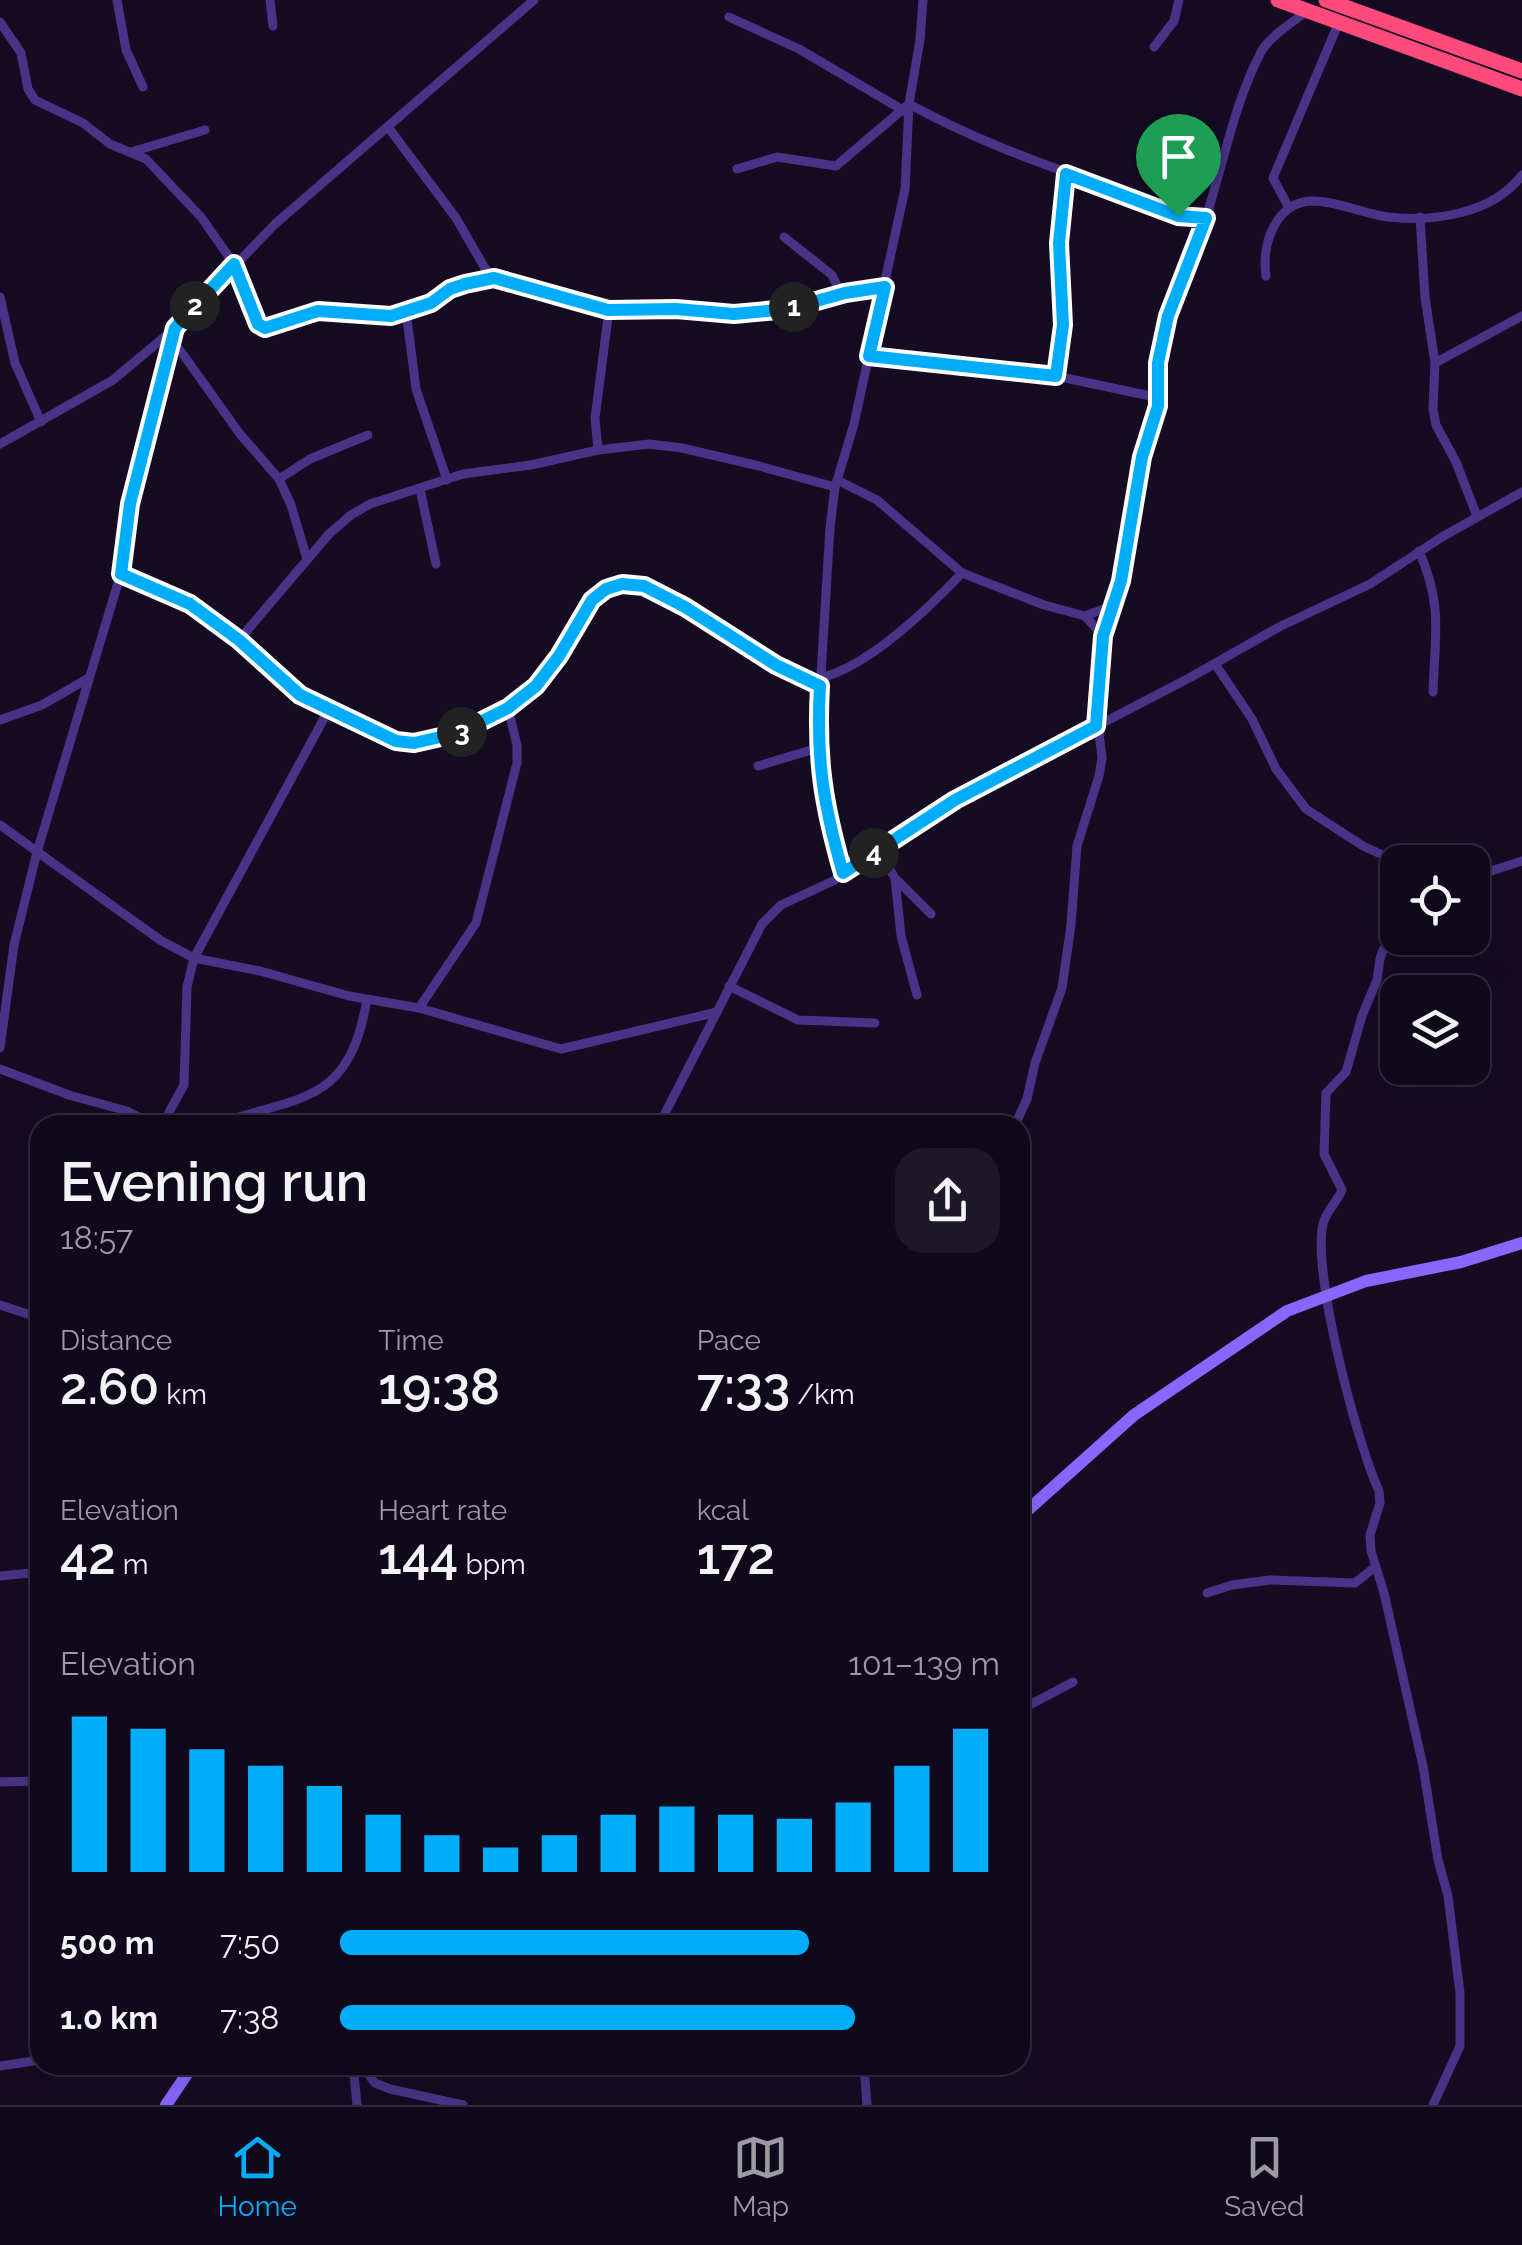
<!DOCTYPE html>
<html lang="en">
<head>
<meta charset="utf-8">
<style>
  body { margin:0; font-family:Raleway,sans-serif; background:#1e1728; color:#f1f3f6; height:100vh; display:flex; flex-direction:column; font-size:38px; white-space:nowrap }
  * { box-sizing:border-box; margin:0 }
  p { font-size:32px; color:#9c9aa3 }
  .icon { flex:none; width:55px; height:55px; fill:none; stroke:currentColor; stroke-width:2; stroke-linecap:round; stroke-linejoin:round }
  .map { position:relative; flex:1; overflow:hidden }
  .sheet { position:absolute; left:30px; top:1115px; width:1000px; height:960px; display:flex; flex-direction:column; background:#10091b; border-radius:30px; box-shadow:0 10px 40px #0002,0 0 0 2px #302a3a }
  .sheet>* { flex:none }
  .controls { position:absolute; left:1380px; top:845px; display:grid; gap:20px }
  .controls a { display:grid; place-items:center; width:110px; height:110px; border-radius:20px; background:#10091b; box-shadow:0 10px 40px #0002,0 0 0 2px #302a3a; font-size:50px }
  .pin { position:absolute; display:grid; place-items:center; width:85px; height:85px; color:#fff; margin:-102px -42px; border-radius:50% 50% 50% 0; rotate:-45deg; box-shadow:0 0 10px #0007 }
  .pin .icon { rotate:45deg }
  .km { position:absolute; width:50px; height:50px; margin:-25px; border-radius:50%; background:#222; color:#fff; font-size:28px; line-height:50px; text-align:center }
  .round { display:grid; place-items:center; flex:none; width:105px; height:105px; border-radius:30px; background:#1e1728 }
  .overview { display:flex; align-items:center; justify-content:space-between; height:170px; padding:0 30px }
  h1 { font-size:55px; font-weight:600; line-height:75px }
  .stats { display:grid; grid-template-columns:repeat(3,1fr); gap:15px; height:170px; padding:10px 30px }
  .stats div { display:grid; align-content:center }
  .stats b { font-size:50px; font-weight:600 }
  .stats small { font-size:28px; font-weight:400 }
  .stats p { font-size:28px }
  .chart { height:280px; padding:20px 30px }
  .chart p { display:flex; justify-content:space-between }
  .chart svg { width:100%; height:180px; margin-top:10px; stroke:#00adfa; stroke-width:6 }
  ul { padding:0 30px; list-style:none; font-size:32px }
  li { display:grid; grid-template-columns:160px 120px 1fr; align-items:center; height:75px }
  li i { height:25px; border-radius:12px; background:#00adfa }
  .menu { display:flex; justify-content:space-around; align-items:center; height:140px; border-top:2px solid #302a3a; background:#10091b; font-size:28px; color:#9c9aa3 }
  .menu a { display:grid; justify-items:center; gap:5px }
  .menu .current { color:#00adfa }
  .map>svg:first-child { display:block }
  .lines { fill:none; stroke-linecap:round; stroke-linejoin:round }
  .street { stroke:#483486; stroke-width:9 }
  .secondary { stroke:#8966ff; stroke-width:12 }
  .highway { stroke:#ff4a7b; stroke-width:15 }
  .route-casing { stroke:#fff; stroke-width:20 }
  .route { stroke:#00adfa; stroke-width:12 }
</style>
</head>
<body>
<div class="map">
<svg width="1522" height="2105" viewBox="0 0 1522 2105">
  <rect width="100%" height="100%" fill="#150c24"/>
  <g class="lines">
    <!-- street -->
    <g class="street">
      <polyline points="117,0 126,50 143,87"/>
      <polyline points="270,0 273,26"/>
      <polyline points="729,17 799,49 906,112"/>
      <polyline points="0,22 21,53 28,89 35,100 83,123 110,144 146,159 201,217 234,264 258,324 265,328 318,311 391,316 431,303 465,284 495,278"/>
      <polyline points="1154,47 1174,21 1179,0"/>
      <polyline points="388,127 456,218 486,270 503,282 609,310 675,309 734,313 788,309 845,293 885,287"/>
      <polyline points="131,152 205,130"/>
      <path d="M737,169L777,157L836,166L909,104C969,137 1031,160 1096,183C1136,198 1162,215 1206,217"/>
      <polyline points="1288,206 1273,178 1339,22"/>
      <polyline points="1420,217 1425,297 1435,363 1433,409 1436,425 1456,462 1477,516"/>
      <polyline points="784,237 832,275 841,294"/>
      <path d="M1266,276C1261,244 1276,202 1312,201C1338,201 1363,214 1388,217C1434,222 1493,214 1522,175"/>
      <polyline points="0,297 15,363 41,422"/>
      <polyline points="406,311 416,389 447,480"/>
      <polyline points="172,339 240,434 279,479 291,505 307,559"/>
      <polyline points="869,356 1056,376 1155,397 1158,406 1142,457 1121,581 1103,636"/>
      <polyline points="1435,363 1522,316"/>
      <polyline points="1056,376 1063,325 1059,243 1065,174"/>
      <path d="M1158,400C1158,322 1186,284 1207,214C1224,160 1235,102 1261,52C1270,36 1293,22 1307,11"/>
      <polyline points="0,444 113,380 175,328 275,224 534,0"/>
      <polyline points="598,450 595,418 609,310"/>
      <polyline points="279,479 310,459 368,435"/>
      <polyline points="837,480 877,500 962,573 1044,605 1085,616 1103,636 1096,708 1102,758 1099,776 1077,846 1071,925 1062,988 1035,1063 1027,1099 1015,1125"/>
      <polyline points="420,489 436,564"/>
      <path d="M1419,551C1443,605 1435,635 1433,692"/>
      <polyline points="121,573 166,590 190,604 239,640 299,695 396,741 414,743 458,733 508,708 536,686 559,656 592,600 606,589 622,585 644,586 685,607 776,665 820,686"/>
      <polyline points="1085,616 1112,606"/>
      <polyline points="239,640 329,534 351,515 370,504 463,474 531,465 598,450 649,444 682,448 759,466 835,487"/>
      <polyline points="1215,664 1252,719 1276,769 1306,809 1363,846 1398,862"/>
      <path d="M820,678C868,667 929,608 962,573"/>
      <polyline points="0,720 42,705 87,679"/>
      <polyline points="758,766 818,748"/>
      <polyline points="0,825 160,940 194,958 260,971 349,996 419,1008 561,1049 717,1012"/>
      <polyline points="878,850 895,878 901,936 917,995"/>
      <polyline points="843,873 820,779 817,738 830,528 835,487 854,424 905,189 909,104 920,40 923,0"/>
      <polyline points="1472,877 1522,861"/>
      <polyline points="897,880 931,914"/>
      <path d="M1398,937L1383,950L1380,959L1377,980L1362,1016L1346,1072L1326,1093L1324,1154L1342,1190C1337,1202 1326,1211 1323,1224C1312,1273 1357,1443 1379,1491L1380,1503L1370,1535L1371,1551L1384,1593L1423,1766L1438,1860L1448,1896L1460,1993V2046L1433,2105"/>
      <polyline points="729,986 798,1020 875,1023"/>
      <polyline points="419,1008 476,923 517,763 517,745 508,708"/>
      <polyline points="0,1048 14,945 37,852 121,573 131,504 175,328"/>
      <polyline points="0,1069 69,1095 127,1111 154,1125"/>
      <polyline points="162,1125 184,1085 187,987 194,958 328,711"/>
      <path d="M213,1125C301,1095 349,1106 367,999"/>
      <polyline points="659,1125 762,924 781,905 833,881 955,800 1191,677 1279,627 1370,584 1442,537 1522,492"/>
      <polyline points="0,1305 40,1318"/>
      <polyline points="0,1576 40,1572"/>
      <polyline points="1207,1593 1232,1585 1270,1580 1355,1583 1375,1567"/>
      <polyline points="1020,1710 1073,1682"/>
      <polyline points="0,1782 40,1781"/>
      <polyline points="353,2065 357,2105"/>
      <polyline points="361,2065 375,2083 390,2089 463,2105"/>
      <polyline points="864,2065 867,2105"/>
      <polyline points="0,2066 40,2060"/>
    </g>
    <!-- secondary -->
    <g class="secondary">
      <polyline points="1020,1517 1134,1415 1287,1311 1366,1281 1461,1262 1522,1243"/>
      <polyline points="166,2105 193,2065"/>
    </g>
    <!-- highway -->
    <g class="highway">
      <polyline points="1278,0 1522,89"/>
      <polyline points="1326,0 1522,71"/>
    </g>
  </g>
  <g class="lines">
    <defs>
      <path id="route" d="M1066,174L1178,216L1206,218L1168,316L1158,363V406L1142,457L1121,581L1103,636L1096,726L955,800L843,873C823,804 816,758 820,686L776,665L685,607L644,586L622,584L606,589L592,600L559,656L536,686L508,708L458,733L414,743L396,741L300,695L239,640L190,604L121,574L130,504L175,328L234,264L258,324L265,328L318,311L391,316L431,303L450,289L465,284L494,278L608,310L676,309L734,314L788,309L845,293L885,287L869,356L1056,376L1063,325L1059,243Z"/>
    </defs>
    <!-- route casing -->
    <use href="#route" class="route-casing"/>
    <!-- route -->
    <use href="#route" class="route"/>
  </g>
</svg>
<div class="controls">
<a><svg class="icon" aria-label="locate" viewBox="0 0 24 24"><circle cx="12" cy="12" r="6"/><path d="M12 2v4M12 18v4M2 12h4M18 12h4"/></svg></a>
<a><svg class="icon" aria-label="layers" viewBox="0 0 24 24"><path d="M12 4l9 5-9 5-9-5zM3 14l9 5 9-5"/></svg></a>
</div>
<div class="pin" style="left:1178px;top:216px;background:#1e9e55"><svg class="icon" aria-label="arrive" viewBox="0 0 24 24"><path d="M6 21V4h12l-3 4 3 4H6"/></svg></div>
<b class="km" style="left:794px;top:307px">1</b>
<b class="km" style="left:195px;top:306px">2</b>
<b class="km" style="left:462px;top:732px">3</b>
<b class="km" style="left:874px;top:853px">4</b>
<section class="sheet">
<div class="overview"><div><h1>Evening run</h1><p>18:57</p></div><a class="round"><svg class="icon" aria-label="share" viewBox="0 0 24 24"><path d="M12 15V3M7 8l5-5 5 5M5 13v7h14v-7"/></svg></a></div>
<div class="stats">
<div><p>Distance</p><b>2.60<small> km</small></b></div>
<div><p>Time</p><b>19:38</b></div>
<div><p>Pace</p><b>7:33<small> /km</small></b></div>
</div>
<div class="stats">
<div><p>Elevation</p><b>42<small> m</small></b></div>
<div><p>Heart rate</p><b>144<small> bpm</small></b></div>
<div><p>kcal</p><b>172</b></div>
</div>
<div class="chart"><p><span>Elevation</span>101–139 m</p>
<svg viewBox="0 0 160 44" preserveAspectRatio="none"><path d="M5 44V6M15 44V9M25 44V14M35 44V18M45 44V23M55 44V30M65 44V35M75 44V38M85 44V35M95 44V30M105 44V28M115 44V30M125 44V31M135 44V27M145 44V18M155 44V9"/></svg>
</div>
<ul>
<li><b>500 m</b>7:50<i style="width:71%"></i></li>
<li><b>1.0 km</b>7:38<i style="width:78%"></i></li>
</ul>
</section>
</div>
<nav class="menu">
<a class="current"><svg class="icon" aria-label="home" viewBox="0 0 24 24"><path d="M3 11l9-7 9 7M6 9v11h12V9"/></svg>Home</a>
<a><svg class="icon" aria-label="map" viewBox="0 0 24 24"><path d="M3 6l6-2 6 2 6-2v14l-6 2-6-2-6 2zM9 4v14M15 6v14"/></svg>Map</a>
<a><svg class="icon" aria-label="saved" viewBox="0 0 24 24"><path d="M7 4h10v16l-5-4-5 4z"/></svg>Saved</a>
</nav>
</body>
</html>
